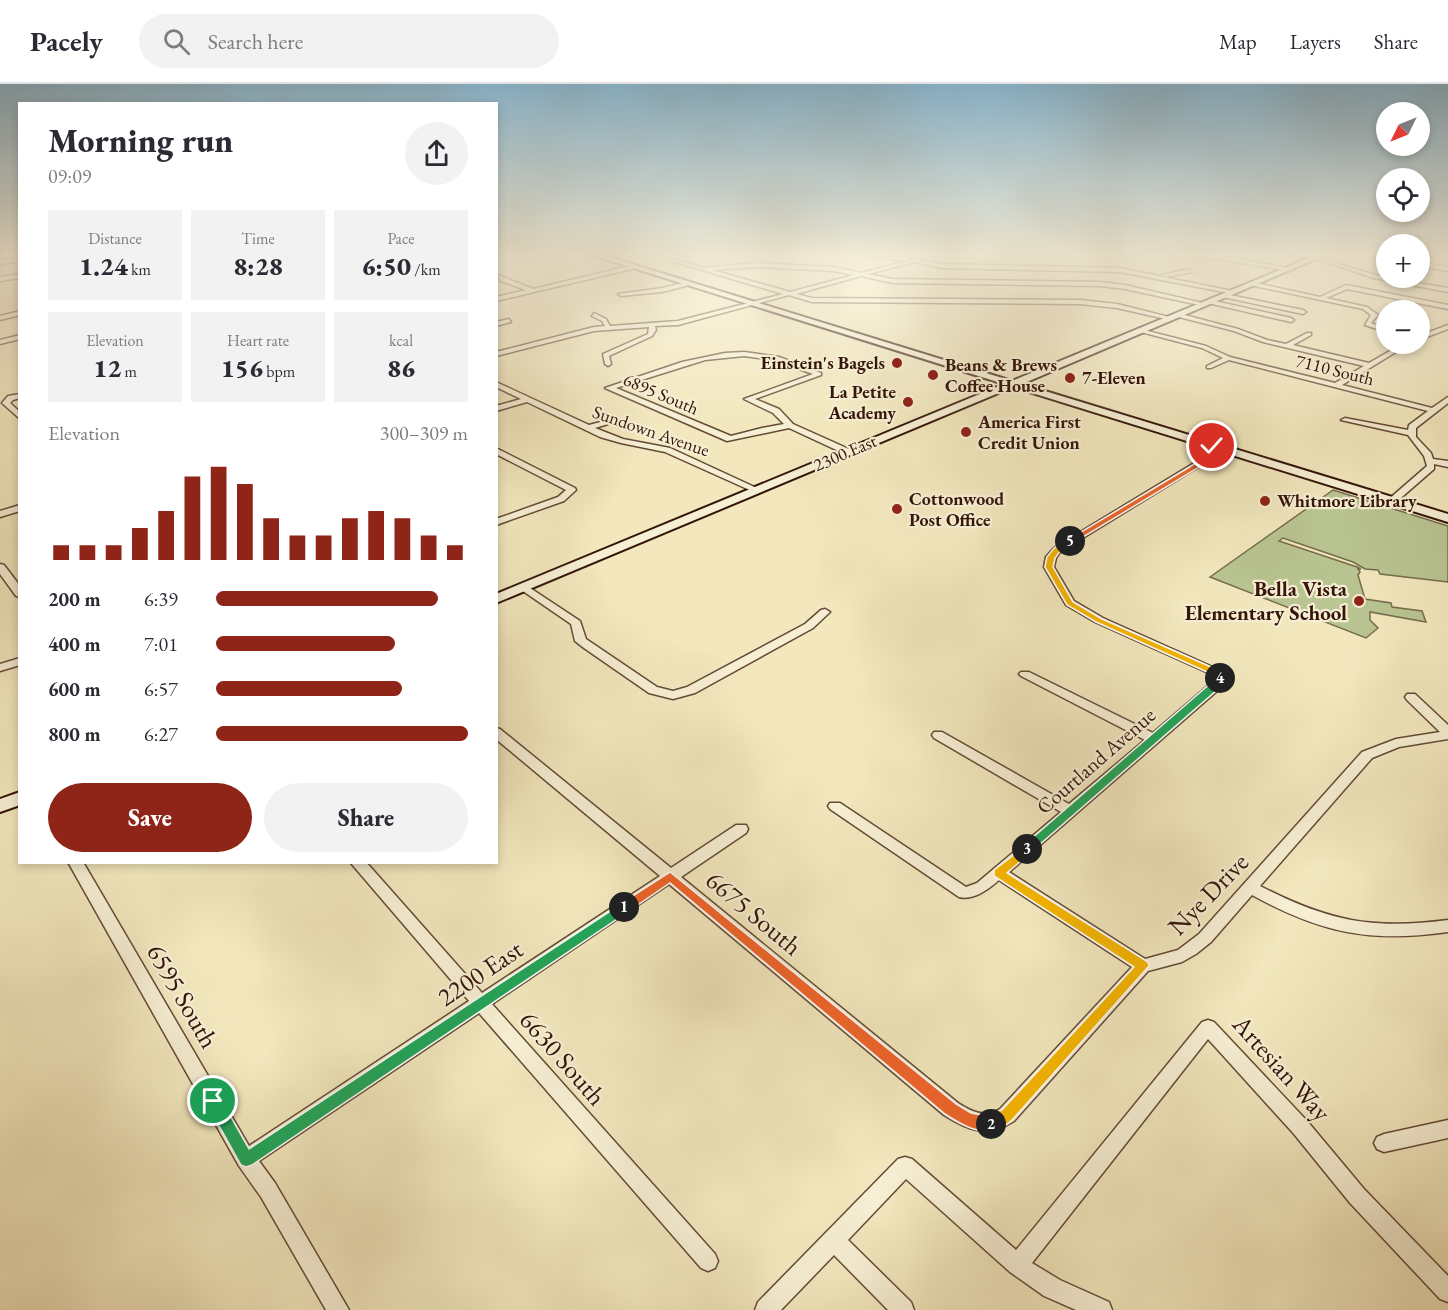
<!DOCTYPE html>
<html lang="en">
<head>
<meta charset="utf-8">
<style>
  body { margin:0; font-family:"EB Garamond",serif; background:#f2f2f3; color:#2b2b33; height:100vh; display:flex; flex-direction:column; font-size:22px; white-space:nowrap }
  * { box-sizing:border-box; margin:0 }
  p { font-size:20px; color:#7c7c81 }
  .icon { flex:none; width:33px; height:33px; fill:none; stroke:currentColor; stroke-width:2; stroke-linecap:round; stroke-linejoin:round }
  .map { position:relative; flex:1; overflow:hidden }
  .drawer { position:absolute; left:18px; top:18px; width:480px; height:762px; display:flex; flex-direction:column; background:#fff; border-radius:0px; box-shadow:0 3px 9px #0003 }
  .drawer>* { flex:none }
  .needle { width:39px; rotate:227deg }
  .controls { position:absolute; left:1376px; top:18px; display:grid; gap:12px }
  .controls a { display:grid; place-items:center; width:54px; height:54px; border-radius:50%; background:#fff; box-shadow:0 3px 9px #0003; font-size:30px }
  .pin { position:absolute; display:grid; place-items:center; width:51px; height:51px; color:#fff; margin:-26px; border:3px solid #fff; border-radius:50%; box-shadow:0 2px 6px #0007 }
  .km { position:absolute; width:30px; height:30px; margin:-15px; border-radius:50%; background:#222; color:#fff; font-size:16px; line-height:30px; text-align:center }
  .round { display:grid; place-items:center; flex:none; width:63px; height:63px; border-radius:32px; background:#f2f2f3 }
  .overview { display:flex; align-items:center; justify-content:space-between; height:102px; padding:0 30px }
  h1 { font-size:33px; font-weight:800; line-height:45px }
  .metrics { display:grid; grid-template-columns:repeat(3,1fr); gap:9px; height:102px; padding:6px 30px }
  .metrics div { display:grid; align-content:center; border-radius:0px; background:#f2f2f3; text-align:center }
  .metrics b { font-size:26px; font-weight:800 }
  .metrics small { font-size:16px; font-weight:400 }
  .metrics p { font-size:16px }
  .chart { height:168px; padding:12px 30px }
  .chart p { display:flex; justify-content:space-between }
  .chart svg { width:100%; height:108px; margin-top:6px; stroke:#8f2418; stroke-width:6 }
  .cta { display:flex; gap:12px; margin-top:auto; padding:12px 30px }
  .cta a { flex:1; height:69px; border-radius:36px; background:#8f2418; color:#fff; font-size:24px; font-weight:800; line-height:69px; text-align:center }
  .cta a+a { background:#f2f2f3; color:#2b2b33 }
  ul { padding:0 30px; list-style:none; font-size:20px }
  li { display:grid; grid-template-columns:96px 72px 1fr; align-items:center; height:45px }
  li i { height:15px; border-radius:8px; background:#8f2418 }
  header { display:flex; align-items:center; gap:36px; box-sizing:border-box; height:84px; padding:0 30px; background:#fff; border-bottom:2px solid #e1e1e2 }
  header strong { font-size:28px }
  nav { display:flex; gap:33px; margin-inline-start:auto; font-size:21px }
  .search { width:420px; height:54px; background:#f2f2f3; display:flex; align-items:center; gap:15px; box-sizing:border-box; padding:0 21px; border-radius:33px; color:#7c7c81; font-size:22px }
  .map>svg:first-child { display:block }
  .green { fill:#b9c592; stroke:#766d4e; stroke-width:1.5 }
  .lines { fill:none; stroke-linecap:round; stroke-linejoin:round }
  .street-casing { stroke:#644a36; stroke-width:3 }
  .secondary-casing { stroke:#341509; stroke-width:4 }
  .street { fill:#f7efd4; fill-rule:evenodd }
  .secondary { fill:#f7efd4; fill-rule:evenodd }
  .split-1 { fill:#22a559; stroke:#fff; stroke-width:1.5 }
  .split-2 { fill:#f0652b; stroke:#fff; stroke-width:1.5 }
  .split-3 { fill:#f5b400; stroke:#fff; stroke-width:1.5 }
  .split-4 { fill:#22a559; stroke:#fff; stroke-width:1.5 }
  .split-5 { fill:#f5b400; stroke:#fff; stroke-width:1.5 }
  .split-6 { fill:#f0652b; stroke:#fff; stroke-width:1.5 }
  .split-7 { fill:#22a559; stroke:#fff; stroke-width:1.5 }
  .poi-dot { fill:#8f2418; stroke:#f7efd4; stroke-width:2 }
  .labels { text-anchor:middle; stroke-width:4.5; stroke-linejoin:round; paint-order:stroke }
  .far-poi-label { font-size:18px; font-weight:bold; fill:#341509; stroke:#f7efd4; text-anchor:start }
  .far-street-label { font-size:18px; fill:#341509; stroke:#f7efd4 }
  .poi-label { font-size:21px; font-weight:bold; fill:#341509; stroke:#f7efd4; text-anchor:end }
  .street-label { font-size:21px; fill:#341509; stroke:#f7efd4 }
  .near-street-label { font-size:26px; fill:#341509; stroke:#f7efd4 }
</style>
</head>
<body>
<header>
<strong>Pacely</strong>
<div class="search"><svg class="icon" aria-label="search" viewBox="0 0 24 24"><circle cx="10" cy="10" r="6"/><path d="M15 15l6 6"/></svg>Search here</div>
<nav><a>Map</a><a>Layers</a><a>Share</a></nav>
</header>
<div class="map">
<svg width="1448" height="1226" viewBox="0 0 1448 1226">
  <rect width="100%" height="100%" fill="#f2e7bd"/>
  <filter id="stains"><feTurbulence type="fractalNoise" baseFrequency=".00333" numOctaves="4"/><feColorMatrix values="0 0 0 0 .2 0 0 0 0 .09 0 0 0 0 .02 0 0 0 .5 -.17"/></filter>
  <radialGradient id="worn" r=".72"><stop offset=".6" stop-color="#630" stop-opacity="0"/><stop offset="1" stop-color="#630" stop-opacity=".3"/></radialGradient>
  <!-- green -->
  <polygon class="green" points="1333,406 1448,442 1448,498 1380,490 1378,486 1365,485 1353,478 1283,454 1279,457 1357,483 1361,485 1358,485 1360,488 1358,491 1365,515 1391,519 1392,523 1422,527 1426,538 1370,528 1370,536 1378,544 1366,554 1210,493"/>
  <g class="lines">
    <defs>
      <g id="street">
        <path d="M670,169H683L666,173L704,184L756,179L833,183L861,189L907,177L845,169L889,170L913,175L921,169H927L918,176L942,180L1120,184L1237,208L1234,210L1120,188L942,184L914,178L868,190L893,195L1101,198L1125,201L1207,220L1204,222L1125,205L1101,202L893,199L861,192L796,210L812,214L1080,216L1117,220L1173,234L1170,236L1117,224L1080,220L812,218L789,211L678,241L655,242L656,246L652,252L609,272L611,280L608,282L605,280L603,270L648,250L649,243L594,247L496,272V268L594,243L605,242L602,237L592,232L594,229L606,235L610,242L678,237L783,210L658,173ZM756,183L833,187L854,191L790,208L712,186Z"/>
        <polygon points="1092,169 1217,171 1293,185 1290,187 1217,175"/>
        <path d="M1281,169C1314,169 1344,183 1376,191C1398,196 1424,200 1448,204V208L1374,194L1326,178Z"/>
        <polygon points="1425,169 1448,169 1448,172 1427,171"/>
        <polygon points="20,174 20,177 0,180 0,176"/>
        <polygon points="1419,178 1448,183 1448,187 1419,182"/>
        <polygon points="634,181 636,184 496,217 496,213 526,206 501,197 498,191 533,205"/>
        <polygon points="1190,185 1192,188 1165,193 1162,191"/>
        <polygon points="20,190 20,194 0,197 0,193"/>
        <polygon points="687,198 689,201 662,208 621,212 618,210 662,204"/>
        <polygon points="1252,198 1320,213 1346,201 1448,221 1448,225 1347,205 1326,214 1367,223 1378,231 1371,239 1386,244 1386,248 1365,241 1371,231 1363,225 1250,201"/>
        <polygon points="1225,210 1303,226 1306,228 1303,230 1223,213"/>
        <polygon points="1210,216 1291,234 1294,236 1291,238 1208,219"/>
        <polygon points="20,227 20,231 0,236 0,232"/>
        <polygon points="1177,229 1238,245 1267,256 1286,260 1307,249 1311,249 1311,251 1293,261 1369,279 1402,260 1409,260 1342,301 1432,324 1448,313 1448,319 1416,344 1416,353 1431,369 1433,375 1448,377 1448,383 1434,380 1434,385 1395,419 1389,419 1389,415 1427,382 1424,372 1408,351 1341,336 1345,334 1408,346 1409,341 1428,327 1229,276 1211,284 1207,284 1207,282 1223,274 1202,264 1137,247 1140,245 1206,262 1230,273 1335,299 1364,282 1263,258 1234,247 1175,232"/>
        <polygon points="509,235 511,238 496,242 496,238"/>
        <polygon points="1448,241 1448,245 1419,256 1419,252"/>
        <polygon points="20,251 20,255 0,260 0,256"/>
        <path d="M744,268L779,273L821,289V291L755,315L779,325L793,340L851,366V370H845L789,344L727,357L605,304L682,278L725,269ZM744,272L774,276L813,290L744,315L773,329L784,340L762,344L731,352L616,304L705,276Z"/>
        <polygon points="496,298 589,341 608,336 608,340 595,344 623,355 670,364 761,406 754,408 665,368 621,359 600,353 527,318 496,327 496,322 521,315 496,303"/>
        <polygon points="20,310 20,314 13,316 10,319 20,328 20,335 2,319 8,312"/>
        <polygon points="496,364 575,404 576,406 564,417 496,441 496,435 558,413 566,406 496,370"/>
        <path d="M1219,364L1226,366L1060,468L1056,474L1054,483L1074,517L1103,534L1226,589L1228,591L1217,607L1009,788L1145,875L1178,866L1199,850L1362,668L1396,655L1440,648L1407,616L1405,613L1407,610H1415L1448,641V655L1399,663L1372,674L1260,802C1328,837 1372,846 1448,836V848C1369,859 1322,849 1252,811L1211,858L1196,870L1182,878L1148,887L1014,1037C987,1054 969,1047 944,1031L669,800L492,920L715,1170L718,1177L715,1184L708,1187L701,1184L479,929L259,1077L275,1099L349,1226H326L261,1113L239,1082L68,778H83L249,1062L469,917L350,778H366L482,909L660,792L496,655V644L500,645L671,784L736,741H746L748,745L746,749L681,793L958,1019C972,1028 985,1034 1000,1025L1132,883L999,796C989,805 973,817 959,813L830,725L828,722L830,719H840L966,803L977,799L1061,728L934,654L932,651L934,648H942L1069,720L1145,656L1021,592L1019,590L1021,588H1029L1153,649L1209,601L1215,592L1095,538L1066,521L1044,483L1046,473L1054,464Z"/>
        <polygon points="20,421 20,427 0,433 0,427"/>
        <polygon points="0,480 4,481 20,502 20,513 16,512 0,490"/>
        <polygon points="524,500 580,537 586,555 657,603 673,607 687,603 805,540 821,526 825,525 830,528 813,544 695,609 673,615 649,609 584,564 575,557 571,540 520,505 519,503"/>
        <polygon points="20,574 20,581 0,587 0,580"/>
        <polygon points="1208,936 1214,938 1308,1038 1364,1105 1448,1192 1448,1218 1440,1215 1350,1119 1294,1050 1208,955 1032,1179 1060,1196 1109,1218 1112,1226 1076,1226 1044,1212 1010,1188 906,1095 848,1156 911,1218 914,1226 888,1226 834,1171 781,1226 755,1226 758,1218 898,1075 905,1073 912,1075 1016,1166 1202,938"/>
        <polygon points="1448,1036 1448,1054 1384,1068 1377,1065 1374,1059 1377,1053 1384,1050"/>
      </g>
      <g id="secondary">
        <polygon points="585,169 596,169 1012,297 1321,169 1330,169 1022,300 1448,430 1448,438 1013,303 496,519 496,510 1004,300"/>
        <polygon points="20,708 20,721 0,728 0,715"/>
      </g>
    </defs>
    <!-- street casing -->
    <use href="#street" class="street-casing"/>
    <!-- secondary casing -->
    <use href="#secondary" class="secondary-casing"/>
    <!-- street -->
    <use href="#street" class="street"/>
    <!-- secondary -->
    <use href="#secondary" class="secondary"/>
  </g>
  <!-- sky -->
  <linearGradient id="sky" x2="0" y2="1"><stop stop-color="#89b8d3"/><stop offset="0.5" stop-color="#f9f4e1"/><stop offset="1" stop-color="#f9f4e1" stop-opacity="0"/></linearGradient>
  <rect width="1448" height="341" fill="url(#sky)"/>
  <!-- split-1 -->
  <polygon class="split-1" points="624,818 629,820 631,823 629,827 252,1081 246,1083 241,1081 208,1022 206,1017 208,1012 213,1010 219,1012 249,1065"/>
  <!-- split-2 -->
  <path class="split-2" d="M670,788L956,1020L971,1029L997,1034L999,1040L997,1045C979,1052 961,1040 945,1030L670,799L629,827H620L618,823L620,820Z"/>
  <!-- split-3 -->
  <path class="split-3" d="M1027,761L1033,765L1031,768L1007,789L1148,878L1149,882L1012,1036C1004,1043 997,1049 986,1045L984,1040L986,1034L1002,1026L1134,883L994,792V786Z"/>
  <!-- split-4 -->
  <polygon class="split-4" points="1220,591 1224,594 1217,606 1031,768 1023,768 1023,762"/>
  <!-- split-5 -->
  <polygon class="split-5" points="1068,455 1074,457 1060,467 1055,474 1053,483 1073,518 1102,535 1225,589 1226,591 1223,596 1216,596 1216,592 1096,538 1067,521 1045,483 1047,473 1054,464"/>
  <!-- split-6 -->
  <polygon class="split-6" points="1203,375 1206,379 1073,459 1066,457"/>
  <!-- split-7 -->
  <polygon class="split-7" points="1210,361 1226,366 1206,379 1201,379 1201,376 1217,366 1210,364"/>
  <!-- markers -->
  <g class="poi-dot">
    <circle cx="897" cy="279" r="6"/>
    <circle cx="933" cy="291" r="6"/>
    <circle cx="1070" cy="294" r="6"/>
    <circle cx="908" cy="318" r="6"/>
    <circle cx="966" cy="348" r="6"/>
    <circle cx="1265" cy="417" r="6"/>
    <circle cx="897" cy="425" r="6"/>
    <circle cx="1359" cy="517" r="6"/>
  </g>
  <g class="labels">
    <!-- far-poi labels -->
    <g class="far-poi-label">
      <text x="885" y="285" text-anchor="end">Einstein's Bagels</text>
      <text x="945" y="287">Beans &amp; Brews<tspan x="945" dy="21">Coffee House</tspan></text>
      <text x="1082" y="300">7-Eleven</text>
      <text x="896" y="314" text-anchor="end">La Petite<tspan x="896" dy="21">Academy</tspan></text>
      <text x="978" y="344">America First<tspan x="978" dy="21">Credit Union</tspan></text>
      <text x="909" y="421">Cottonwood<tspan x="909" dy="21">Post Office</tspan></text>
      <text x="1277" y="423">Whitmore Library</text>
    </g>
    <!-- far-street labels -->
    <g class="far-street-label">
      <text transform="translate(1335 286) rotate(14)" y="6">7110 South</text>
      <text transform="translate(661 310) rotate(23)" y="6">6895 South</text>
      <text transform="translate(651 347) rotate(19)" y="6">Sundown Avenue</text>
      <text transform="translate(845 369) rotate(-23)" y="6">2300 East</text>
    </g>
    <!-- poi labels -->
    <g class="poi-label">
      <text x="1347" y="512">Bella Vista<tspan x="1347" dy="24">Elementary School</tspan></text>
    </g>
    <!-- street labels -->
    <g class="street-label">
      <text transform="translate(1096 677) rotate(-41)" y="7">Courtland Avenue</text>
    </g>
    <!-- near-street labels -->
    <g class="near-street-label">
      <text transform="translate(1208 810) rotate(-46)" y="9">Nye Drive</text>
      <text transform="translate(754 829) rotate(40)" y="9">6675 South</text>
      <text transform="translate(480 889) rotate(-34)" y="9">2200 East</text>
      <text transform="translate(183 912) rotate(60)" y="9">6595 South</text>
      <text transform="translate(563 974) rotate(49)" y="9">6630 South</text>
      <text transform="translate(1282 984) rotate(48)" y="9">Artesian Way</text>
    </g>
  </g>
  <rect width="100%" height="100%" filter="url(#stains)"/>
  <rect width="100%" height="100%" fill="url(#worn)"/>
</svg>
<div class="controls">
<a><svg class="needle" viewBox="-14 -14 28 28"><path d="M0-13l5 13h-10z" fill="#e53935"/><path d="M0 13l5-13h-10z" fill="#7c7c81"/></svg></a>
<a><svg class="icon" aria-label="locate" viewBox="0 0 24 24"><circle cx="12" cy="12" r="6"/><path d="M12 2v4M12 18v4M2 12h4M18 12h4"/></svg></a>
<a>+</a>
<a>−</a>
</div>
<div class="pin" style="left:213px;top:1017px;background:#1e9e55"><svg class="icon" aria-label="arrive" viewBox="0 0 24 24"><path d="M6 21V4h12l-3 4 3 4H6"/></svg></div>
<div class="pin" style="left:1212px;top:362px;background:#d93025"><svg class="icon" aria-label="check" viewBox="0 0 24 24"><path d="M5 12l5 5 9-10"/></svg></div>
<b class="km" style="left:624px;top:823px">1</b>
<b class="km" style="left:991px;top:1040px">2</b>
<b class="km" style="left:1027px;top:765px">3</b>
<b class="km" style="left:1220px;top:594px">4</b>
<b class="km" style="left:1070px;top:457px">5</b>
<section class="drawer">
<div class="overview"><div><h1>Morning run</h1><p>09:09</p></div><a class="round"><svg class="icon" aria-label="share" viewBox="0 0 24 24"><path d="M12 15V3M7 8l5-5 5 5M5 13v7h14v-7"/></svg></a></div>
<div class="metrics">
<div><p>Distance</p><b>1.24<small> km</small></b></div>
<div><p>Time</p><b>8:28</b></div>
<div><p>Pace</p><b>6:50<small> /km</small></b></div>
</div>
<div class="metrics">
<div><p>Elevation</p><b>12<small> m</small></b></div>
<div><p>Heart rate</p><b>156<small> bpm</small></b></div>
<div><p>kcal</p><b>86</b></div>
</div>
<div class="chart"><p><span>Elevation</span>300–309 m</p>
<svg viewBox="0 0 160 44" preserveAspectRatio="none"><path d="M5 44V38M15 44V38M25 44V38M35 44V31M45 44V24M55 44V10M65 44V6M75 44V13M85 44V27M95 44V34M105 44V34M115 44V27M125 44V24M135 44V27M145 44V34M155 44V38"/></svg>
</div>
<ul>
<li><b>200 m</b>6:39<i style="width:88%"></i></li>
<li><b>400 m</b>7:01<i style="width:71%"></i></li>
<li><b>600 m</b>6:57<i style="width:74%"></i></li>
<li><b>800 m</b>6:27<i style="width:100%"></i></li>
</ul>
<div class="cta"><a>Save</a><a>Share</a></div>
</section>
</div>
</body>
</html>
